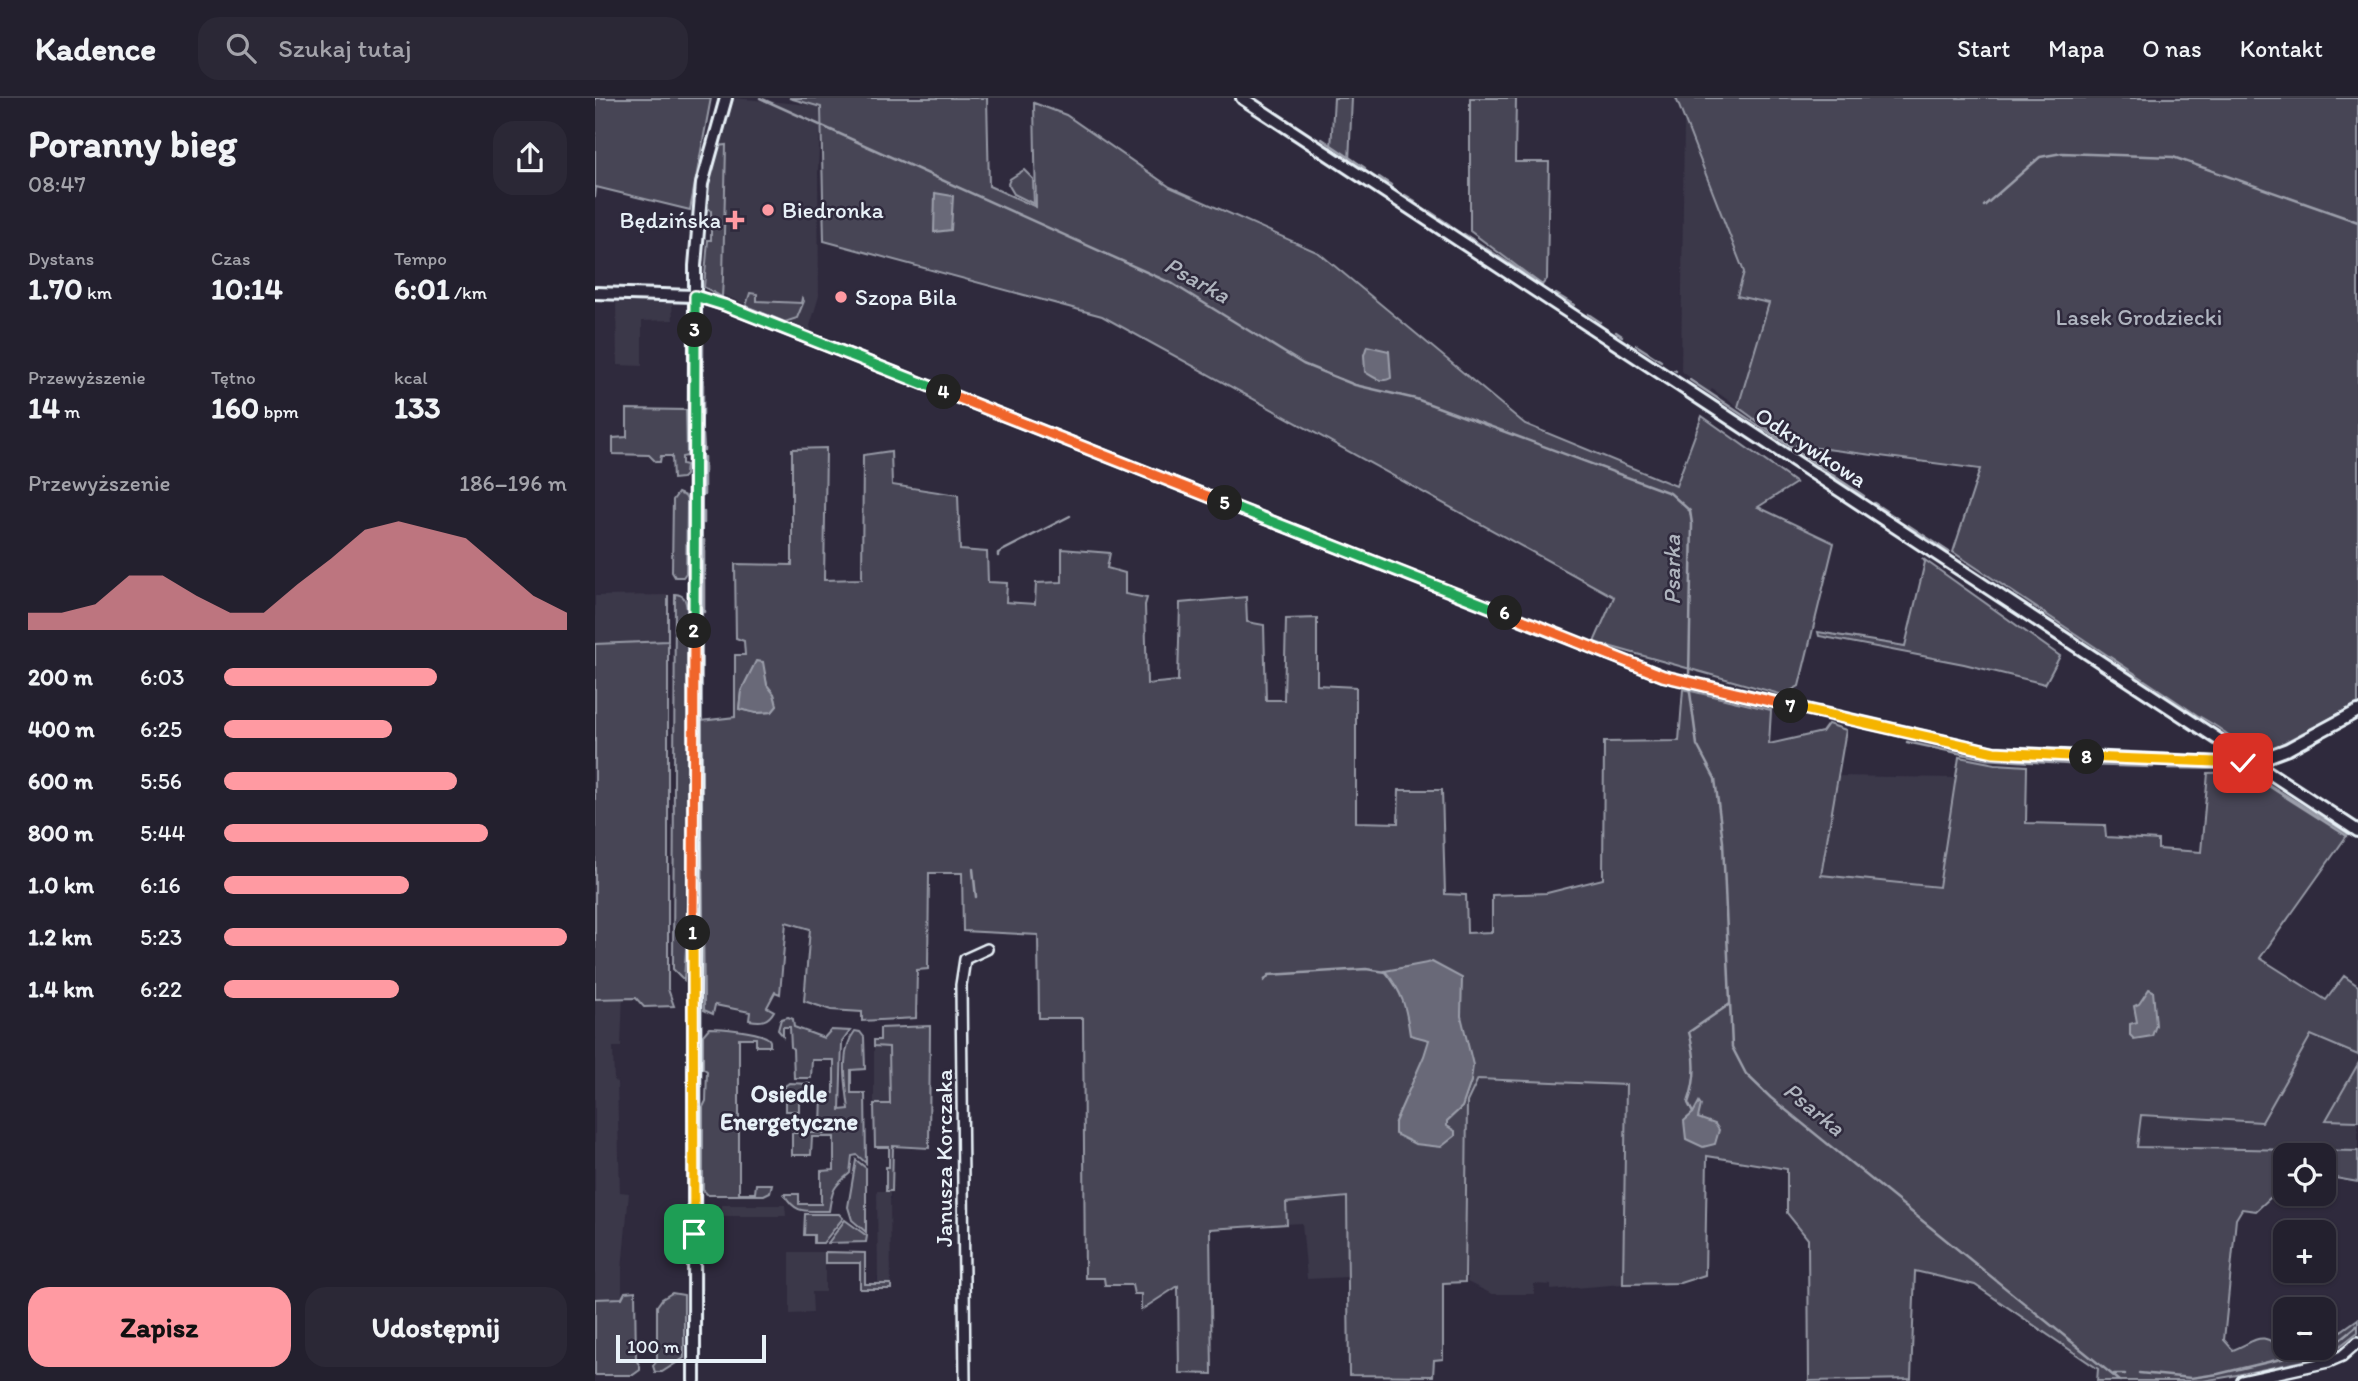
<!DOCTYPE html>
<html lang="pl">
<head>
<meta charset="utf-8">
<style>
  body { margin:0; font-family:Itim,sans-serif; background:#2b2836; color:#f1f3f6; height:100vh; display:flex; flex-direction:column; font-size:26px; white-space:nowrap }
  * { box-sizing:border-box; margin:0 }
  p { font-size:23px; color:#a3a3aa }
  .icon { flex:none; width:38px; height:38px; fill:none; stroke:currentColor; stroke-width:2; stroke-linecap:round; stroke-linejoin:round }
  .map { position:relative; flex:1; overflow:hidden }
  .sheet { display:flex; flex-direction:column; background:#23202e; width:595px }
  .sheet>* { flex:none }
  .controls { position:absolute; left:1678px; top:1045px; display:grid; gap:14px }
  .controls a { display:grid; place-items:center; width:63px; height:63px; border-radius:14px; background:#23202e; box-shadow:0 2px 5px #0004,0 0 0 2px #403e4a; font-size:35px }
  .scale { position:absolute; left:21px; bottom:18px; width:150px; box-sizing:border-box; padding-left:7px; border:4px solid #e8f1f8; border-top:0; font-size:19px; line-height:24px; white-space:nowrap; color:#e8f1f8; -webkit-text-stroke:5px #2f2a3d; paint-order:stroke }
  .pin { position:absolute; display:grid; place-items:center; width:60px; height:60px; color:#fff; margin:-30px; border-radius:14px; box-shadow:0 4px 10px #0006 }
  .km { position:absolute; width:35px; height:35px; margin:-18px; border-radius:50%; background:#222; color:#fff; font-size:19px; line-height:35px; text-align:center }
  .round { display:grid; place-items:center; flex:none; width:74px; height:74px; border-radius:21px; background:#2b2836 }
  .headline { display:flex; align-items:center; justify-content:space-between; height:119px; padding:0 28px }
  h1 { font-size:38px; font-weight:700; line-height:52px }
  .metrics { display:grid; grid-template-columns:repeat(3,1fr); gap:10px; height:119px; padding:7px 28px }
  .metrics div { display:grid; align-content:center }
  .metrics b { font-size:30px; font-weight:700 }
  .metrics small { font-size:19px; font-weight:400 }
  .metrics p { font-size:19px }
  .chart { height:196px; padding:14px 28px }
  .chart p { display:flex; justify-content:space-between }
  .chart svg { width:100%; height:126px; margin-top:7px; fill:#ff9aa2; opacity:.7 }
  .cta { display:flex; gap:14px; margin-top:auto; padding:14px 28px }
  .cta a { flex:1; height:80px; border-radius:21px; background:#ff9aa2; color:#111; font-size:28px; font-weight:700; line-height:80px; text-align:center }
  .cta a+a { background:#2b2836; color:#f1f3f6 }
  ul { padding:0 28px; list-style:none; font-size:23px }
  li { display:grid; grid-template-columns:112px 84px 1fr; align-items:center; height:52px }
  li i { height:18px; border-radius:9px; background:#ff9aa2 }
  header { display:flex; align-items:center; gap:42px; box-sizing:border-box; height:98px; padding:0 35px; background:#23202e; border-bottom:2px solid #403e4a }
  header strong { font-size:33px }
  nav { display:flex; gap:38px; margin-inline-start:auto; font-size:24px }
  .search { width:490px; height:63px; background:#2b2836; display:flex; align-items:center; gap:18px; box-sizing:border-box; padding:0 24px; border-radius:21px; color:#a3a3aa; font-size:26px }
  main { display:flex; flex:1; min-height:0 }
  .map>svg:first-child { display:block }
  .built { fill:#3b3749 }
  .green { fill:#464455; stroke:#979aa6; stroke-width:2; fill-rule:evenodd }
  .water { fill:#696978; stroke:#9c9fab; stroke-width:2 }
  .lines { fill:none; stroke-linecap:round; stroke-linejoin:round }
  .stream { stroke:#9c9fab; stroke-width:2.5 }
  .minor-casing { stroke:#e8f1f8; stroke-width:14 }
  .tertiary-casing { stroke:#e8f1f8; stroke-width:16 }
  .minor { stroke:#2f2a3d; stroke-width:9 }
  .tertiary { stroke:#2f2a3d; stroke-width:10 }
  .split-1-casing { stroke:#fff; stroke-width:14 }
  .split-2-casing { stroke:#fff; stroke-width:14 }
  .split-3-casing { stroke:#fff; stroke-width:14 }
  .split-4-casing { stroke:#fff; stroke-width:14 }
  .split-5-casing { stroke:#fff; stroke-width:14 }
  .split-6-casing { stroke:#fff; stroke-width:14 }
  .split-7-casing { stroke:#fff; stroke-width:14 }
  .split-8-casing { stroke:#fff; stroke-width:14 }
  .split-9-casing { stroke:#fff; stroke-width:14 }
  .split-1 { stroke:#f5b400; stroke-width:9 }
  .split-2 { stroke:#f0652b; stroke-width:9 }
  .split-3 { stroke:#22a559; stroke-width:9 }
  .split-4 { stroke:#22a559; stroke-width:9 }
  .split-5 { stroke:#f0652b; stroke-width:9 }
  .split-6 { stroke:#22a559; stroke-width:9 }
  .split-7 { stroke:#f0652b; stroke-width:9 }
  .split-8 { stroke:#f5b400; stroke-width:9 }
  .split-9 { stroke:#f5b400; stroke-width:9 }
  .poi-dot { fill:#ff9aa2; stroke:#2f2a3d; stroke-width:2.5 }
  .labels { text-anchor:middle; stroke-width:5; stroke-linejoin:round; paint-order:stroke }
  .poi-label { font-size:23px; fill:#e8f1f8; stroke:#2f2a3d; text-anchor:start }
  .park-label { font-size:23px; fill:#afb4bf; stroke:#2f2a3d }
  .street-label { font-size:23px; fill:#e8f1f8; stroke:#2f2a3d }
  .water-label { font-size:24px; font-style:italic; fill:#afb4be; stroke:#2f2a3d }
  .neighbourhood-label { font-size:24px; font-weight:bold; fill:#e8f1f8; stroke:#2f2a3d }
</style>
</head>
<body>
<header>
<strong>Kadence</strong>
<div class="search"><svg class="icon" aria-label="search" viewBox="0 0 24 24"><circle cx="10" cy="10" r="6"/><path d="M15 15l6 6"/></svg>Szukaj tutaj</div>
<nav><a>Start</a><a>Mapa</a><a>O nas</a><a>Kontakt</a></nav>
</header>
<main>
<section class="sheet">
<div class="headline"><div><h1>Poranny bieg</h1><p>08:47</p></div><a class="round"><svg class="icon" aria-label="share" viewBox="0 0 24 24"><path d="M12 15V3M7 8l5-5 5 5M5 13v7h14v-7"/></svg></a></div>
<div class="metrics">
<div><p>Dystans</p><b>1.70<small> km</small></b></div>
<div><p>Czas</p><b>10:14</b></div>
<div><p>Tempo</p><b>6:01<small> /km</small></b></div>
</div>
<div class="metrics">
<div><p>Przewyższenie</p><b>14<small> m</small></b></div>
<div><p>Tętno</p><b>160<small> bpm</small></b></div>
<div><p>kcal</p><b>133</b></div>
</div>
<div class="chart"><p><span>Przewyższenie</span>186–196 m</p>
<svg viewBox="0 0 160 44" preserveAspectRatio="none"><path d="M0 44V38L10 38L20 35L30 25L40 25L50 32L60 38L70 38L80 28L90 19L100 9L110 6L120 9L130 12L140 22L150 32L160 38V44z"/></svg>
</div>
<ul>
<li><b>200 m</b>6:03<i style="width:62%"></i></li>
<li><b>400 m</b>6:25<i style="width:49%"></i></li>
<li><b>600 m</b>5:56<i style="width:68%"></i></li>
<li><b>800 m</b>5:44<i style="width:77%"></i></li>
<li><b>1.0 km</b>6:16<i style="width:54%"></i></li>
<li><b>1.2 km</b>5:23<i style="width:100%"></i></li>
<li><b>1.4 km</b>6:22<i style="width:51%"></i></li>
</ul>
<div class="cta"><a>Zapisz</a><a>Udostępnij</a></div>
</section>
<div class="map">
<svg width="1763" height="1283" viewBox="0 0 1763 1283">
  <rect width="100%" height="100%" fill="#2f2a3d"/>
  <filter id="ink" filterUnits="userSpaceOnUse"><feTurbulence type="fractalNoise" baseFrequency=".0143" numOctaves="2"/><feDisplacementMap in="SourceGraphic" scale="14" xChannelSelector="R" yChannelSelector="G"/><feConvolveMatrix kernelMatrix="1 2 1 2 8 2 1 2 1" color-interpolation-filters="sRGB"/></filter>
  <g filter="url(#ink)">
    <!-- built -->
    <g class="built">
      <polygon points="139,0 226,8 223,71 224,198 215,228 217,234 111,190 110,176 118,116 112,102 113,86 122,50"/>
      <polygon points="1089,21 1149,174 1174,204 1143,309 1117,291 1115,294 1086,273"/>
      <polygon points="21,204 77,205 78,222 47,223 47,268 22,267"/>
      <polygon points="73,497 73,577 28,897 26,949 18,949 19,983 22,984 25,1094 34,1095 27,1172 27,1200 0,1201 0,498"/>
      <polygon points="1243,678 1361,680 1345,789 1225,777"/>
      <polygon points="1716,937 1763,957 1763,966 1732,1021 1763,1023 1763,1053 1542,1049 1546,1017 1667,1024"/>
      <polygon points="279,948 294,949 295,1006 279,1006"/>
      <polygon points="883,981 1031,987 1028,1186 956,1192 956,1187 939,1186 939,1196 897,1196 872,1184 872,1004"/>
      <polygon points="282,1093 295,1093 296,1186 283,1186"/>
      <polygon points="753,1099 754,1179 712,1181 707,1125 692,1126 691,1105"/>
      <polygon points="127,1107 190,1107 191,1118 127,1118"/>
      <polygon points="195,1154 230,1154 230,1194 217,1194 218,1215 195,1216"/>
    </g>
    <!-- green -->
    <g class="green">
      <polygon points="0,0 116,0 95,112 1,89 0,100"/>
      <polygon points="194,0 392,0 394,88 441,109 439,5 471,17 575,89 724,155 930,326 1081,388 1107,318 1201,385 1163,409 1239,445 1204,588 1188,597 999,544 1019,499 507,218 229,143 226,9"/>
      <polygon points="739,0 757,0 754,63 736,50"/>
      <polygon points="875,0 921,0 920,64 954,64 952,181 947,187 875,133"/>
      <path d="M1081,0H1763V606L1669,655C1651,656 1642,642 1628,633C1620,627 1611,622 1602,617L1358,454L1385,371L1201,347L1199,350L1143,309L1174,205L1142,198L1149,174Z"/>
      <polygon points="131,47 128,180 127,199 109,189 113,142 116,142 116,113 113,110 112,93 123,48"/>
      <polygon points="429,72 438,81 439,106 419,96 413,86 415,81"/>
      <polygon points="155,195 162,196 162,203 206,205 207,200 209,203 202,220 190,224 151,208"/>
      <polygon points="32,311 91,312 92,358 87,359 87,366 91,367 90,377 87,380 78,381 77,358 66,358 65,364 61,364 54,357 18,356 18,340 32,339"/>
      <path d="M231,350L229,482L267,481L268,357L296,353L297,387L363,397L365,452L392,454L393,484L412,485L411,504L440,506L441,485L467,484V451L515,455L512,470L530,475V496L552,500L550,507L552,586L583,583L585,505L651,499L652,524L669,527L671,602H689L691,521L722,520V587L761,589V724L803,725L804,692H847L850,796L871,797L872,835L897,834V797L952,795L1008,781L1009,644L1084,643L1088,591L1176,612L1174,646L1227,634L1233,626L1251,632L1226,777L1344,789L1364,659L1400,666L1432,668L1431,725L1510,727L1511,739L1563,742V751L1606,754L1613,675L1654,674L1753,736L1665,860L1731,902L1749,878L1763,888V957L1716,937L1667,1024L1546,1017L1542,1049L1763,1053V1084L1729,1078V1057H1690V1086L1661,1113L1647,1111L1641,1121L1629,1242L1638,1252C1664,1241 1667,1232 1690,1254L1709,1250H1729V1245L1763,1221V1234L1732,1258L1637,1278L1608,1283H1502L1503,1271L1380,1187L1320,1173L1316,1281L1214,1283L1213,1141L1192,1115V1071L1112,1058L1110,1177L1085,1185L1028,1186L1031,987L883,981L872,1004L870,1184L848,1185V1261L839,1262L838,1278L754,1277L752,1099L691,1105L692,1126L615,1131L617,1276L584,1275L583,1188L546,1212V1196H539L537,1187H510L509,1180H490L488,920H444L443,837L368,833L367,775H334L333,871L322,872L321,920L267,923V914L236,912L209,903L215,831L191,824L185,896L180,894L172,909L179,913C173,924 166,924 154,922L155,914L120,907L118,916L109,912L106,623L140,619V557H150L149,543L141,540L140,466L197,467V351ZM161,564H167L172,587L179,596L182,608L177,614L161,615L144,611L146,593ZM876,983L867,1009L852,1023V1028L800,1024L818,985Z"/>
      <polygon points="83,395 90,398 92,402 91,475 88,479 80,479 77,474 78,402"/>
      <polygon points="1327,460 1465,558 1450,586 1369,566 1224,538 1223,534 1310,548 1330,464"/>
      <path d="M80,496C90,497 91,502 92,512L93,745L92,834L89,882L78,871Z"/>
      <polygon points="73,497 73,891 79,908 49,909 41,900 0,901 0,546 73,543"/>
      <path d="M193,919L198,921L199,929L229,940L236,932L255,933L247,944L245,1012L254,1011C251,987 244,953 260,933L265,934L269,939L270,971L256,972V995H270L271,1065L262,1057L257,1058L255,1075C238,1089 237,1092 234,1113C211,1112 202,1118 189,1096H204V1106H226V1073L239,1072V1039H217L216,1057H197V1035H246L245,1029L242,1032L197,1031V1026L191,1024L189,1019L204,1020V1029H226L227,996L239,995V962H217L216,980H199L198,951L196,949L195,929H188V938L183,932L186,921Z"/>
      <polygon points="335,928 334,1050 298,1048 297,1093 291,1093 291,1069 294,1069 294,1049 280,1049 279,1006 295,1006 294,949 279,948 279,942 285,942 285,930"/>
      <path d="M114,930C127,930 159,933 171,939C176,942 175,943 175,948H161V940H144V1095H160L161,1086H177L175,1094L169,1097H113L108,1092V1009L111,1003L112,973L108,970V937Z"/>
      <polygon points="1763,966 1763,1023 1731,1022"/>
      <polygon points="194,985 216,986 216,995 204,995 204,1013 190,1013 190,988"/>
      <polygon points="261,1062 271,1070 271,1134 257,1122 253,1109"/>
      <polygon points="210,1116 244,1116 248,1120 228,1145 219,1145 219,1137 209,1137"/>
      <polygon points="250,1122 272,1138 271,1144 233,1145"/>
      <polygon points="230,1154 270,1155 270,1186 296,1186 296,1191 265,1191 265,1165 230,1165"/>
      <polygon points="40,1193 41,1262 45,1268 45,1272 38,1277 0,1277 0,1201 27,1200 30,1194"/>
      <polygon points="77,1195 89,1197 89,1260 67,1274 60,1274 58,1268 62,1263 62,1208 67,1201"/>
    </g>
    <!-- water -->
    <g class="water">
      <polygon points="340,95 358,98 356,132 339,134"/>
      <path d="M772,248L794,253L796,280C786,286 779,279 770,274L769,257Z"/>
      <polygon points="161,563 168,564 172,587 179,596 182,608 177,614 161,615 144,611 146,593"/>
      <path d="M837,864L867,880L866,918L878,967L876,983L867,1009L852,1023V1028L860,1033V1038L846,1049L820,1046L800,1036V1024L829,958L834,942L815,937C811,909 808,895 790,873Z"/>
      <polygon points="1554,891 1558,893 1561,927 1557,938 1539,941 1535,937 1535,926 1542,924 1539,908 1544,906"/>
      <polygon points="1104,1004 1106,1007 1103,1020 1120,1026 1124,1032 1120,1046 1108,1049 1091,1041 1089,1023 1098,1015"/>
    </g>
    <g class="lines">
      <!-- stream -->
      <g class="stream">
        <polyline points="165,0 578,186 708,266 760,287 821,301 1075,395 1095,413 1097,426 1094,580"/>
        <polyline points="727,41 770,70"/>
        <polyline points="784,79 796,87"/>
        <polyline points="810,97 820,103"/>
        <polyline points="1389,108 1445,59 1467,55 1578,59 1763,124"/>
        <polyline points="834,113 855,127"/>
        <polyline points="869,136 947,187"/>
        <polyline points="961,196 979,207"/>
        <polyline points="993,216 1005,224"/>
        <polyline points="1021,234 1027,238"/>
        <polyline points="1041,247 1066,263"/>
        <polyline points="1079,272 1081,273"/>
        <polyline points="1095,282 1269,398"/>
        <polyline points="108,317 108,230"/>
        <polyline points="108,337 109,352"/>
        <polyline points="109,359 109,397"/>
        <polyline points="1279,405 1303,421"/>
        <polyline points="109,414 109,425"/>
        <polyline points="1313,427 1354,454"/>
        <polyline points="109,442 109,514"/>
        <polyline points="403,458 403,455 475,418"/>
        <polyline points="1094,587 1102,647 1120,681 1128,744 1137,949 1151,976 1176,1000 1525,1283"/>
        <polyline points="1312,644 1391,661 1474,666"/>
        <polyline points="1491,667 1558,669"/>
        <polyline points="1574,670 1639,671 1655,676 1752,738"/>
        <polyline points="378,771 381,799"/>
        <polyline points="669,883 674,877 771,871 791,874"/>
        <path d="M1098,1015L1093,1005C1102,980 1101,959 1094,934L1135,906"/>
        <polyline points="1544,1275 1596,1280 1623,1276 1736,1249 1763,1227"/>
        <polyline points="1519,1276 1530,1276"/>
      </g>
      <defs>
        <g id="minor">
          <polyline points="100,198 129,207 1068,578 1399,654 1648,665 1658,664"/>
          <polyline points="370,1283 366,887 370,861 392,851"/>
          <polyline points="1647,1283 1733,1264 1747,1258 1763,1244"/>
        </g>
        <g id="tertiary">
          <polyline points="647,0 1763,733"/>
          <polyline points="0,195 100,198"/>
          <polyline points="1658,664 1693,651 1763,613"/>
          <polyline points="99,1283 100,168 107,86 131,0"/>
        </g>
      </defs>
      <!-- minor casing -->
      <use href="#minor" class="minor-casing"/>
      <!-- tertiary casing -->
      <use href="#tertiary" class="tertiary-casing"/>
      <!-- minor -->
      <use href="#minor" class="minor"/>
      <!-- tertiary -->
      <use href="#tertiary" class="tertiary"/>
    </g>
  </g>
  <g class="lines" filter="url(#ink)">
    <defs>
      <polyline id="split-1" points="98,835 99,1136"/>
      <polyline id="split-2" points="98,835 99,533"/>
      <polyline id="split-3" points="99,533 100,232"/>
      <polyline id="split-4" points="100,232 100,198 129,207 349,294"/>
      <polyline id="split-5" points="349,294 630,405"/>
      <polyline id="split-6" points="630,405 910,515"/>
      <polyline id="split-7" points="910,515 1068,578 1196,608"/>
      <polyline id="split-8" points="1196,608 1399,654 1492,659"/>
      <polyline id="split-9" points="1492,659 1648,665"/>
    </defs>
    <!-- split-1 casing -->
    <use href="#split-1" class="split-1-casing"/>
    <!-- split-2 casing -->
    <use href="#split-2" class="split-2-casing"/>
    <!-- split-3 casing -->
    <use href="#split-3" class="split-3-casing"/>
    <!-- split-4 casing -->
    <use href="#split-4" class="split-4-casing"/>
    <!-- split-5 casing -->
    <use href="#split-5" class="split-5-casing"/>
    <!-- split-6 casing -->
    <use href="#split-6" class="split-6-casing"/>
    <!-- split-7 casing -->
    <use href="#split-7" class="split-7-casing"/>
    <!-- split-8 casing -->
    <use href="#split-8" class="split-8-casing"/>
    <!-- split-9 casing -->
    <use href="#split-9" class="split-9-casing"/>
    <!-- split-1 -->
    <use href="#split-1" class="split-1"/>
    <!-- split-2 -->
    <use href="#split-2" class="split-2"/>
    <!-- split-3 -->
    <use href="#split-3" class="split-3"/>
    <!-- split-4 -->
    <use href="#split-4" class="split-4"/>
    <!-- split-5 -->
    <use href="#split-5" class="split-5"/>
    <!-- split-6 -->
    <use href="#split-6" class="split-6"/>
    <!-- split-7 -->
    <use href="#split-7" class="split-7"/>
    <!-- split-8 -->
    <use href="#split-8" class="split-8"/>
    <!-- split-9 -->
    <use href="#split-9" class="split-9"/>
  </g>
  <!-- markers -->
  <g class="poi-dot">
    <circle cx="173" cy="112" r="7"/>
    <path d="M136.5 111.5h7v7h7v7h-7v7h-7v-7h-7v-7h7z"/>
    <circle cx="246" cy="199" r="7"/>
  </g>
  <g class="labels">
    <!-- poi labels -->
    <g class="poi-label">
      <text x="187" y="120">Biedronka</text>
      <text x="126" y="130" text-anchor="end">Będzińska</text>
      <text x="260" y="207">Szopa Bila</text>
    </g>
    <!-- park labels -->
    <g class="park-label">
      <text x="1544" y="227">Lasek Grodziecki</text>
    </g>
    <!-- street labels -->
    <g class="street-label">
      <text transform="translate(1216 349) rotate(33)" y="8">Odkrywkowa</text>
      <text transform="translate(349 1060) rotate(-90)" y="8">Janusza Korczaka</text>
    </g>
    <!-- water labels -->
    <g class="water-label">
      <text transform="translate(602 182) rotate(29)" y="8">Psarka</text>
      <text transform="translate(1077 472) rotate(-90)" y="8">Psarka</text>
      <text transform="translate(1219 1011) rotate(39)" y="8">Psarka</text>
    </g>
    <!-- neighbourhood labels -->
    <g class="neighbourhood-label">
      <text x="194" y="1004">Osiedle<tspan x="194" dy="28">Energetyczne</tspan></text>
    </g>
  </g>
</svg>
<div class="controls">
<a><svg class="icon" aria-label="locate" viewBox="0 0 24 24"><circle cx="12" cy="12" r="6"/><path d="M12 2v4M12 18v4M2 12h4M18 12h4"/></svg></a>
<a>+</a>
<a>−</a>
</div>
<div class="scale">100 m</div>
<div class="pin" style="left:99px;top:1136px;background:#1e9e55"><svg class="icon" aria-label="arrive" viewBox="0 0 24 24"><path d="M6 21V4h12l-3 4 3 4H6"/></svg></div>
<div class="pin" style="left:1648px;top:665px;background:#d93025"><svg class="icon" aria-label="check" viewBox="0 0 24 24"><path d="M5 12l5 5 9-10"/></svg></div>
<b class="km" style="left:98px;top:835px">1</b>
<b class="km" style="left:99px;top:533px">2</b>
<b class="km" style="left:100px;top:232px">3</b>
<b class="km" style="left:349px;top:294px">4</b>
<b class="km" style="left:630px;top:405px">5</b>
<b class="km" style="left:910px;top:515px">6</b>
<b class="km" style="left:1196px;top:608px">7</b>
<b class="km" style="left:1492px;top:659px">8</b>
</div>
</main>
</body>
</html>
